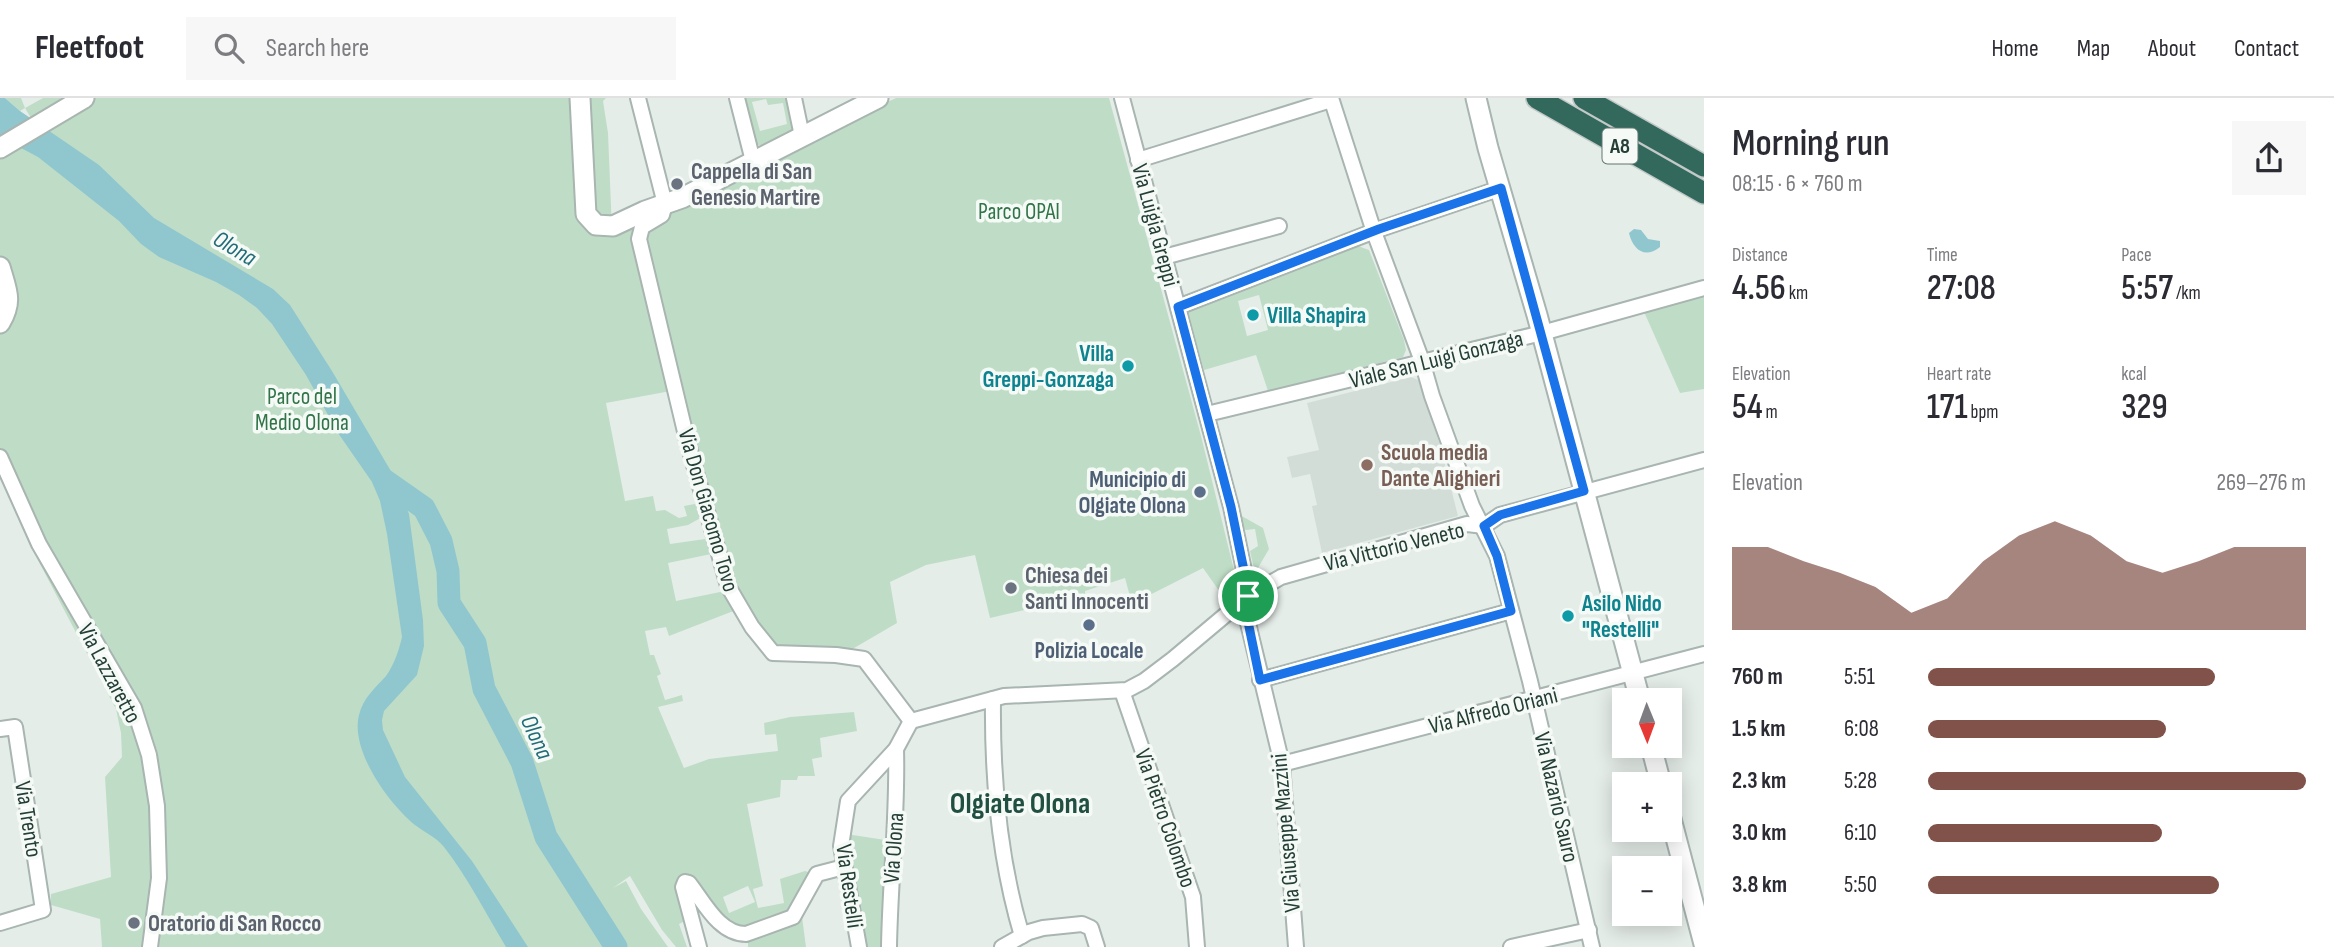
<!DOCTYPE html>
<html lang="en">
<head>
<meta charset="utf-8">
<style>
  body { margin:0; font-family:"Sofia Sans Condensed",sans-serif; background:#f7f7f7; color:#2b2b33; height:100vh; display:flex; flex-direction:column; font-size:26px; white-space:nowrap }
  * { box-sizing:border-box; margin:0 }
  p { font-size:23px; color:#7c7c81 }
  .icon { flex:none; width:38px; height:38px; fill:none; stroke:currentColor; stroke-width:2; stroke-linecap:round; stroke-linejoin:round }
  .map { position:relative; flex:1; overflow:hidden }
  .panel { display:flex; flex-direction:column; background:#fff; width:630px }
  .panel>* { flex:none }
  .needle { width:46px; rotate:179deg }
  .buttons { position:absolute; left:1612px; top:590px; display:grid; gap:14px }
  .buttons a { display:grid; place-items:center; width:70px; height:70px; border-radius:0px; background:#fff; box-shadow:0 4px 18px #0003; font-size:35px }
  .pin { position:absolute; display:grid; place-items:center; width:60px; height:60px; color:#fff; margin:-30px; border:4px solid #fff; border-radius:50%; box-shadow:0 2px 7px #0007 }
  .round { display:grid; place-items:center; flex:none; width:74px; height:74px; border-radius:0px; background:#f7f7f7 }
  .summary { display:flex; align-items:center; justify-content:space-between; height:119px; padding:0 28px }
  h1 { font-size:38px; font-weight:600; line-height:52px }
  .metrics { display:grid; grid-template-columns:repeat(3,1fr); gap:10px; height:119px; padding:7px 28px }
  .metrics div { display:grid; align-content:center }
  .metrics b { font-size:35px; font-weight:600 }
  .metrics small { font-size:19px; font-weight:400 }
  .metrics p { font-size:19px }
  .chart { height:196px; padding:14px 28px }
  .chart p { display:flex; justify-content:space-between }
  .chart svg { width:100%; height:126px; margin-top:7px; fill:#81524a; opacity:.7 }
  ul { padding:0 28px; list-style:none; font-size:23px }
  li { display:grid; grid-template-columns:112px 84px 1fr; align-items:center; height:52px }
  li i { height:18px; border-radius:9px; background:#81524a }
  header { display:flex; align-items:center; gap:42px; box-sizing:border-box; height:98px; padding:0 35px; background:#fff; border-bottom:2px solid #e1e1e2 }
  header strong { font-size:33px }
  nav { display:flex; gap:38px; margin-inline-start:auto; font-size:24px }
  .search { width:490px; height:63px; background:#f7f7f7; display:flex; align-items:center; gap:18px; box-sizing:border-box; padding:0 24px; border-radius:0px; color:#7c7c81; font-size:26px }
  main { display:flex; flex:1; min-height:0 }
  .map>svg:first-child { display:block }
  .built { fill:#d3ddd8 }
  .green { fill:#bfddc6; fill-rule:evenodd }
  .water { fill:#90c7cf }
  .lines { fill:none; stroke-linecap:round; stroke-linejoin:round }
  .river { stroke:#90c7cf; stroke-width:23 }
  .minor-casing { stroke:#a8b5b0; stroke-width:18 }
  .tertiary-casing { stroke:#a8b5b0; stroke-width:23 }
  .motorway-casing { stroke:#c2c9c7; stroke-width:24 }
  .minor { stroke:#fff; stroke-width:14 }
  .tertiary { stroke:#fff; stroke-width:19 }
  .motorway { stroke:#32695c; stroke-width:21 }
  .route-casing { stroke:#fff; stroke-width:14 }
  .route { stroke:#1a73e8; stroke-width:9 }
  .worship-dot { fill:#6b7280; stroke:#f5faf7; stroke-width:2.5 }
  .culture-dot { fill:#0f9aa8; stroke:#f5faf7; stroke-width:2.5 }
  .education-dot { fill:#8d6e63; stroke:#f5faf7; stroke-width:2.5 }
  .service-dot { fill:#5c6f8a; stroke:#f5faf7; stroke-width:2.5 }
  .labels { text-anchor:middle; stroke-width:7; stroke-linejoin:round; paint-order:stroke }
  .shield { fill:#f5faf7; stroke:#637771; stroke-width:2 }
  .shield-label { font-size:21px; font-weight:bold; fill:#253f37 }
  .worship-label { font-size:23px; font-weight:bold; fill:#5b616d; stroke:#f5faf7; text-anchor:start }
  .park-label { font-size:23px; fill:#307448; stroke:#f5faf7 }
  .street-label { font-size:23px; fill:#253f37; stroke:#f5faf7 }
  .culture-label { font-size:23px; font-weight:bold; fill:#0d838f; stroke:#f5faf7; text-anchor:start }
  .education-label { font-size:23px; font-weight:bold; fill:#785e54; stroke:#f5faf7; text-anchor:start }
  .service-label { font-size:23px; font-weight:bold; fill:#4e5e75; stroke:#f5faf7; text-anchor:end }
  .water-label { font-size:24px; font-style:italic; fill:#216c78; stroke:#f5faf7 }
  .district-label { font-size:30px; font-weight:bold; fill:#215043; stroke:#f5faf7 }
</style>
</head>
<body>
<header>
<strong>Fleetfoot</strong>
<div class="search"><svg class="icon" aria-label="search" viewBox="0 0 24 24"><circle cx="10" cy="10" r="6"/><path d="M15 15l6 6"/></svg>Search here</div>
<nav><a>Home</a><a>Map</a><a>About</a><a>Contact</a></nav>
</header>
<main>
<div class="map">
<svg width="1704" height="849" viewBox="0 0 1704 849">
  <rect width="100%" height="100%" fill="#e5ede9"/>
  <!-- built -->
  <polygon class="built" points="1411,279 1418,282 1440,347 1458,418 1322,455 1312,408 1317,407 1310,376 1292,380 1287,359 1319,352 1307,305"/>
  <!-- green -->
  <g class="green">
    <path d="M5,0H21L25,10L43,0H606L603,3L608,35L612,132L896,0H1109L1201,338L1235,476L1220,494L1203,470L1132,506L1125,480L1085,493V497L1063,501V503L990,520L975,457L926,467L890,484L897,525L849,553L773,555L740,511L676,292L606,305L625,403L653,398L656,413L665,412L679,420L687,418L684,408L700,405L706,417L688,427L667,431L670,446L712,440L716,455L668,465L676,503L725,493L736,512L669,538L666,529L645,533L650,557H654L661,576L657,578L665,602L682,597L683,603L658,609L684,670L709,661L778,653L776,636L765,637L764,625L790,619L854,614L857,633L820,640L822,659L812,661L815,678H798L797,682H781L780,699L747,706L763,788L753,791L758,810L784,805L780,781L805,773L811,775L797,807L786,816L738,830L685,794L689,821L679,826L687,849H676L662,832L630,778L613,790L626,783L641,811L668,849H102L100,821L51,807V796L111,779L105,679L122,659L121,635L116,611L39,464L0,375V24L31,20L25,10L20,13ZM748,788L755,804L729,815L723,799Z"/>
    <path d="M744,0H790L797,31L764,49L754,45ZM766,1L768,7L783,5L787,26L760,33L752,4Z"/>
    <path d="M1358,148L1369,152L1404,242L1406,252L1403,259L1268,293L1256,257L1204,272L1187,214ZM1259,197L1268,232L1247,238L1238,203Z"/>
    <polygon points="1704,190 1704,291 1680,295 1641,207"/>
    <polygon points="1240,417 1263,430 1269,451 1255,475 1250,453 1258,448 1255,431 1246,432 1243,430"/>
    <polygon points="846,736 892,743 887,849 863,849 846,759 852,751"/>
    <polygon points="801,811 806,849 748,849 748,839"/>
  </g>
  <!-- water -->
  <g class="water">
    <path d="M0,0H5L20,13L99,67L154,120L273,191L290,207L332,273L395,380L409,416L423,522L424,548L417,577L384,613L382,622L383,632L405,679L472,763L528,849H506C486,816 468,780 444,749C436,739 424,734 415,727C388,705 350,652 359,617C363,600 375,590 386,578C394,567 399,552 402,539L387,436L380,403L372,384L338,335L306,277L272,226L257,210L239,197L216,184L159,159L141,146L119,123L38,59L0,39Z"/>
    <path d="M1634,131L1641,132L1648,141L1660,143V149C1645,161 1633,152 1629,135Z"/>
  </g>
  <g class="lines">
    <!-- river -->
    <polyline class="river" points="384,382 424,410 441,443 448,473 449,505 475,545 484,591 522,664 546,739 616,849"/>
    <defs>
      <g id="minor">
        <polyline points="638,0 665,106 662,117 642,129 639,141 687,342 728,488 752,529 773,555 836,557 864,561 911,623"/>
        <polyline points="737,0 753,63"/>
        <polyline points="794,0 802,38"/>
        <polyline points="1122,0 1231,409 1248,492 1247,521 1282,666 1296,849"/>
        <polyline points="1331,0 1374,134 1422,263 1432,298 1472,408 1497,458 1530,583 1592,849"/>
        <polyline points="1138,62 1331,2"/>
        <polyline points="1164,159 1279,128"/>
        <polyline points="1178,209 1380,131 1501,90"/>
        <polyline points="1207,316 1542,235 1704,190"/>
        <polyline points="0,359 39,446 134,610 149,657 157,708 159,780 150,849"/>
        <polyline points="1484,428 1500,417 1704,362"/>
        <polyline points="1260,582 1511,513"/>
        <polyline points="1122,593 1193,799 1197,849"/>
        <path d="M993,601C992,682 999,761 1022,838"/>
        <polyline points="911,623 1004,598 1127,592 1144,583 1173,561 1248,498 1281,479 1467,426 1484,428"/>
        <polyline points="0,631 15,629 43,812 0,825"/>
        <polyline points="1282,666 1704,556"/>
        <path d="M699,849L683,789L685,784L689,785C704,804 719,836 746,836L793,819L817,776L844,769"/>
        <polyline points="859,849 841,748 848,703 896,651 911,623"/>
        <path d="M889,849C890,783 898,717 896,651"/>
        <polyline points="1002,849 1029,834 1043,830 1082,826 1091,830 1097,849"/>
        <polyline points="1511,849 1589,832"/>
      </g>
      <g id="tertiary">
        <polyline points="580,0 586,116 596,127 613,128 645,113 682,100 878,0"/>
        <polyline points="1476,0 1488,50 1537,217 1640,602"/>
        <polyline points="0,50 84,0"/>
        <path d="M0,169C7,193 13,203 0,225"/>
        <polyline points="1651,648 1661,686"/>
        <polyline points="1670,717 1704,846"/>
      </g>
      <g id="motorway">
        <polyline points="1537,0 1704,95"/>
        <polyline points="1584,0 1704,68"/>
      </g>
    </defs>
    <!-- minor casing -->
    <use href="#minor" class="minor-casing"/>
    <!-- tertiary casing -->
    <use href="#tertiary" class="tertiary-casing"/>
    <!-- motorway casing -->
    <use href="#motorway" class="motorway-casing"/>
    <!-- minor -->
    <use href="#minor" class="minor"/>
    <!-- tertiary -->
    <use href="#tertiary" class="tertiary"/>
    <!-- motorway -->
    <use href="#motorway" class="motorway"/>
  </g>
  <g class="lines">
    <defs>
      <polygon id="route" points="1501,90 1584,393 1500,417 1484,428 1497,458 1511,513 1260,582 1246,514 1248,492 1231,409 1178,209 1379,131"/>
    </defs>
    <!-- route casing -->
    <use href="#route" class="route-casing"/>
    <!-- route -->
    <use href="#route" class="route"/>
  </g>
  <!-- markers -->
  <g class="worship-dot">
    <circle cx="677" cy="86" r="7"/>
    <circle cx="1011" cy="490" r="7"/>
    <circle cx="134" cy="825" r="7"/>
  </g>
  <g class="culture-dot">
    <circle cx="1253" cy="217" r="7"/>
    <circle cx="1128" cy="268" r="7"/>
    <circle cx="1568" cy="518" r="7"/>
  </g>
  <circle class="education-dot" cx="1367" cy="367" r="7"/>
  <g class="service-dot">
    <circle cx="1200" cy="394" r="7"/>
    <circle cx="1089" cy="527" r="7"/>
  </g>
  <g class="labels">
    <!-- shield labels -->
    <rect class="shield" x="1602.5" y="30.5" width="35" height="35" rx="5"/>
    <g class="shield-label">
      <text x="1620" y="55">A8</text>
    </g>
    <!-- worship labels -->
    <g class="worship-label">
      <text x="691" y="81">Cappella di San<tspan x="691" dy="26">Genesio Martire</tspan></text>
      <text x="1025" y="485">Chiesa dei<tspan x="1025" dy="26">Santi Innocenti</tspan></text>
      <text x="148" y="833">Oratorio di San Rocco</text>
    </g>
    <!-- park labels -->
    <g class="park-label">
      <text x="1019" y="121">Parco OPAI</text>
      <text x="302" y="306">Parco del<tspan x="302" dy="26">Medio Olona</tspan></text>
    </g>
    <!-- street labels -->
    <g class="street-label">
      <text transform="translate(1156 127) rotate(75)" y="8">Via Luigia Greppi</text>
      <text transform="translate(1436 261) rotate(-14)" y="8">Viale San Luigi Gonzaga</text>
      <text transform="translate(709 412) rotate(74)" y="8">Via Don Giacomo Tovo</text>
      <text transform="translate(1394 448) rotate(-14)" y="8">Via Vittorio Veneto</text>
      <text transform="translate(110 575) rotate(62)" y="8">Via Lazzaretto</text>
      <text transform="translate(1493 612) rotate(-14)" y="8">Via Alfredo Oriani</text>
      <text transform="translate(1557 699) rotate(77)" y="8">Via Nazario Sauro</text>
      <text transform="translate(1166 720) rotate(71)" y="8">Via Pietro Colombo</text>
      <text transform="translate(29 721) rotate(81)" y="8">Via Trento</text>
      <text transform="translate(1285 735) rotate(-95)" y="8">Via Giuseppe Mazzini</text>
      <text transform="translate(893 750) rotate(-86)" y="8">Via Olona</text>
      <text transform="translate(850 788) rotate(82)" y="8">Via Restelli</text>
    </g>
    <!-- culture labels -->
    <g class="culture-label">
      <text x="1267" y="225">Villa Shapira</text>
      <text x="1114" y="263" text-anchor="end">Villa<tspan x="1114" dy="26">Greppi-Gonzaga</tspan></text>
      <text x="1582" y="513">Asilo Nido<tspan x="1582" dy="26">"Restelli"</tspan></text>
    </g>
    <!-- education labels -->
    <g class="education-label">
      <text x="1381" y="362">Scuola media<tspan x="1381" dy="26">Dante Alighieri</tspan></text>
    </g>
    <!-- service labels -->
    <g class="service-label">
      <text x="1186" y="389">Municipio di<tspan x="1186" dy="26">Olgiate Olona</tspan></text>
      <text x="1089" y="560" text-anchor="middle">Polizia Locale</text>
    </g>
    <!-- water labels -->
    <g class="water-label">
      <text transform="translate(235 150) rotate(31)" y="8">Olona</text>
      <text transform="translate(537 639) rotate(65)" y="8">Olona</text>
    </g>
    <!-- district labels -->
    <g class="district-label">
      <text x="1020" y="715">Olgiate Olona</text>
    </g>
  </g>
</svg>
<div class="buttons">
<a><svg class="needle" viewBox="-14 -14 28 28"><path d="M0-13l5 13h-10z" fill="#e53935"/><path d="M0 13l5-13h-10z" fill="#7c7c81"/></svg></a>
<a>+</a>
<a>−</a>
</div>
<div class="pin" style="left:1248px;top:498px;background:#1e9e55"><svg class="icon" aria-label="arrive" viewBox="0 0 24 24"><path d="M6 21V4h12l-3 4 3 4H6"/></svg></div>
</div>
<section class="panel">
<div class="summary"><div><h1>Morning run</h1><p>08:15 · 6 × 760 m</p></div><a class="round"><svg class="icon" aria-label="share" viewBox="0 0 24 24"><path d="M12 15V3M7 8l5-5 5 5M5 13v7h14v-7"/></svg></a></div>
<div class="metrics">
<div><p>Distance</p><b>4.56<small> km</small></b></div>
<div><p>Time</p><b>27:08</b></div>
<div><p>Pace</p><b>5:57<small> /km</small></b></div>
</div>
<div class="metrics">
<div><p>Elevation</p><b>54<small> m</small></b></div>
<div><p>Heart rate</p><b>171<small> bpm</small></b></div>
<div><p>kcal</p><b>329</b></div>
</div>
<div class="chart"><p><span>Elevation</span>269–276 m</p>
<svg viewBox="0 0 160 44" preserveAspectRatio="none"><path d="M0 44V15L10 15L20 20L30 24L40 29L50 38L60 33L70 20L80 11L90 6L100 11L110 20L120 24L130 20L140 15L150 15L160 15V44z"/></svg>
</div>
<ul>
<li><b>760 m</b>5:51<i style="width:76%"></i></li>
<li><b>1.5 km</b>6:08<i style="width:63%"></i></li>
<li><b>2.3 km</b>5:28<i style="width:100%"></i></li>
<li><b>3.0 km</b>6:10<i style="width:62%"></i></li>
<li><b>3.8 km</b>5:50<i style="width:77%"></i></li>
</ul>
</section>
</main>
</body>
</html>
